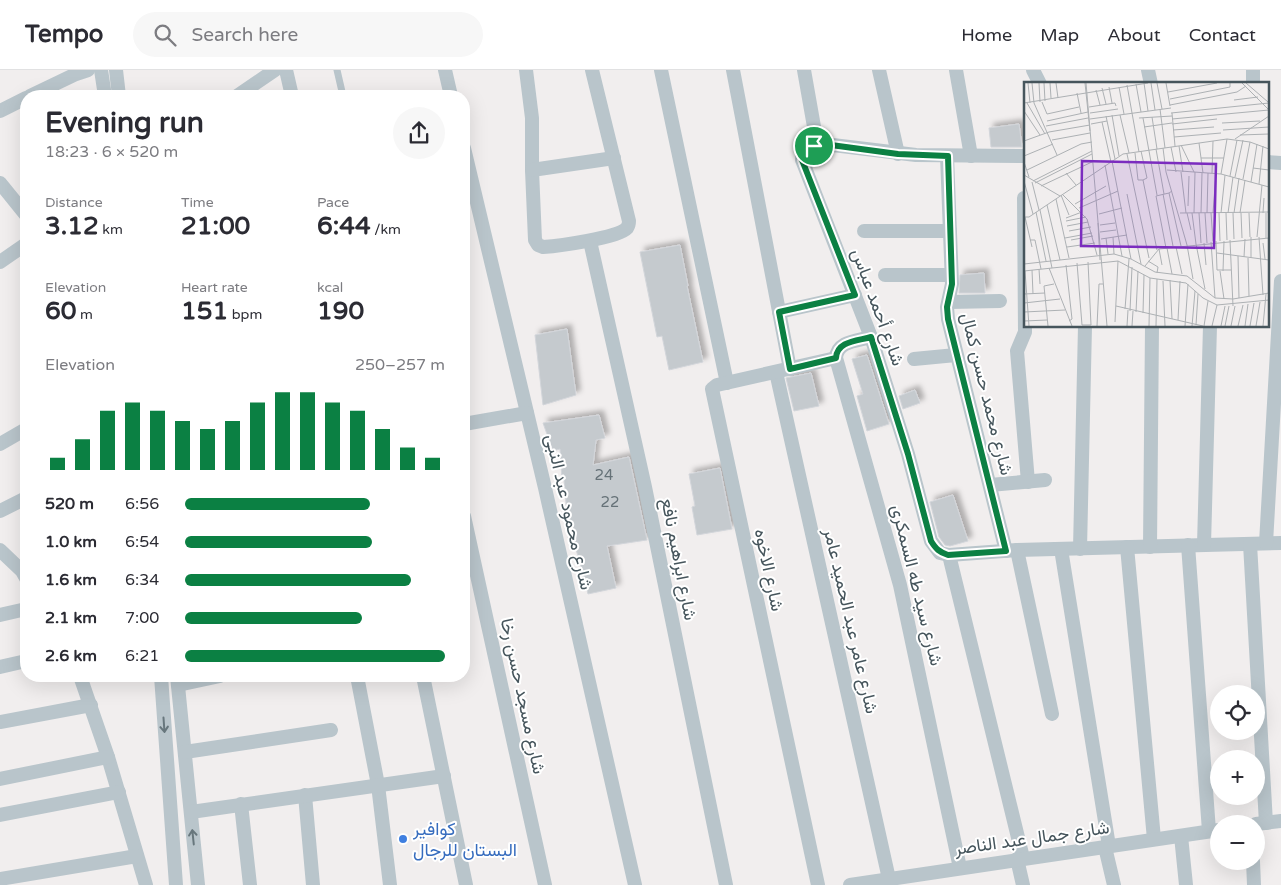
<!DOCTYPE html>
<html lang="en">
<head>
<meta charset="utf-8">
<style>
  body { margin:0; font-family:"Varela Round",Vazirmatn,sans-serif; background:#f7f7f7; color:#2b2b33; height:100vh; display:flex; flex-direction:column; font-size:19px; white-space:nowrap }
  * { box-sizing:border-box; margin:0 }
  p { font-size:16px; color:#7c7c81 }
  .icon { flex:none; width:28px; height:28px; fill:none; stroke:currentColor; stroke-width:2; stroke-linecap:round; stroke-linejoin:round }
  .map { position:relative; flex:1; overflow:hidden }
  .drawer { position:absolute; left:20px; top:20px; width:450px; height:592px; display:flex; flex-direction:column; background:#fff; border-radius:20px; box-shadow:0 5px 20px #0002 }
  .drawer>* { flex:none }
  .tools { position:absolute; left:1210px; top:615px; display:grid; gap:10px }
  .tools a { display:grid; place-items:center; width:55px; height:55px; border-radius:50%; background:#fff; box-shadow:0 5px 20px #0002; font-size:25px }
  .pin { position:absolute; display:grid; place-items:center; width:42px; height:42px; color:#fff; margin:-21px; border:2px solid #fff; border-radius:50%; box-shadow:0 1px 5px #0007 }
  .round { display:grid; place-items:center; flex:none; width:52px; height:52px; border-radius:26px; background:#f7f7f7 }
  .head { display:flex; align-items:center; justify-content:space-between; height:85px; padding:0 25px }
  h1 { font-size:28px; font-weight:700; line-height:38px }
  .figures { display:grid; grid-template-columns:repeat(3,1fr); gap:8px; height:85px; padding:5px 25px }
  .figures div { display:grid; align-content:center }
  .figures b { font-size:25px; font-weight:700 }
  .figures small { font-size:14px; font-weight:400 }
  .figures p { font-size:14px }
  .chart { height:140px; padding:10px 25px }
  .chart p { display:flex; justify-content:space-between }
  .chart svg { width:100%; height:90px; margin-top:5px; stroke:#0b8043; stroke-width:6 }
  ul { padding:0 25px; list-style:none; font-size:16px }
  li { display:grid; grid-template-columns:80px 60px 1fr; align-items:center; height:38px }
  li i { height:12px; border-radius:6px; background:#0b8043 }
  header { display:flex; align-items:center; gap:30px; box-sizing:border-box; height:70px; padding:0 25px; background:#fff; border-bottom:1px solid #e1e1e2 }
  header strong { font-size:24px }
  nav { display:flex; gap:28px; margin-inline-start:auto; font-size:18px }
  .search { width:350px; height:45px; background:#f7f7f7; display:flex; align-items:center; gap:12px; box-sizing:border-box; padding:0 18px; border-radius:28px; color:#7c7c81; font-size:19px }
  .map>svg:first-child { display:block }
  .building { fill:#c5cace; stroke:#d2d5da; filter:url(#shadow) }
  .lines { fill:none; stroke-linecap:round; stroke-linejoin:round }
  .service { stroke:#b9c5cb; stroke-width:7 }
  .minor { stroke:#b9c5cb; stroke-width:14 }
  .oneway { stroke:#68777d }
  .route-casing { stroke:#fff; stroke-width:10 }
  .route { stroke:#0b8043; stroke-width:6 }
  .shop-dot { fill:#3f7fe0; stroke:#fff; stroke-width:2 }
  .labels { text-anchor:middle; stroke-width:4; stroke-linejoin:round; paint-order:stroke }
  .number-label { font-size:15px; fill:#667278 }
  .street-label { font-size:18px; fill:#46555c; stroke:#fff }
  .shop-label { font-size:18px; fill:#366cbe; stroke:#fff; text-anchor:start }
  .inset-road { fill:none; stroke:#adb1b4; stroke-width:1 }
  .view { fill:#7b2cbf; fill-opacity:0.15; stroke:#7b2cbf; stroke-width:2.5 }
  .inset-edge { fill:none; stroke:#46555c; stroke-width:2.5 }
</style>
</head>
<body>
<header>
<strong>Tempo</strong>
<div class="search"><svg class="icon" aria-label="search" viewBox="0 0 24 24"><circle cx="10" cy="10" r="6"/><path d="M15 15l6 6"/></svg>Search here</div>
<nav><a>Home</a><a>Map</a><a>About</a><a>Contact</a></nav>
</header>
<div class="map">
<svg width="1281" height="815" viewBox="0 0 1281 815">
  <defs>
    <filter id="shadow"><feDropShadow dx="4.5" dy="-4.5" stdDeviation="2.5" flood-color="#0004"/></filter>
  </defs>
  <rect width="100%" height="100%" fill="#f1eeee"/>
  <!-- building -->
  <g class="building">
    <polygon points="1019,54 1022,77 991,77 989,58"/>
    <polygon points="680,175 688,216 687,216 703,292 669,300 662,266 657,267 640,182"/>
    <polygon points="984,203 985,223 959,223 960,205"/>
    <polygon points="567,259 576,325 543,335 535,265"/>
    <polygon points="867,285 889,354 867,361 857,326 863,324 852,289"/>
    <polygon points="811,303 819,336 794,341 786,308"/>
    <polygon points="915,320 920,333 903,339 899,326"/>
    <polygon points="599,345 605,368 596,370 593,395 629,387 647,470 607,476 616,518 588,524 573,468 568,468 571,456 568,456 564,410 562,410 560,379 553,381 543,353"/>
    <polygon points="720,398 732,459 697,465 692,437 695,436 689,404"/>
    <polygon points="953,425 968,471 950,476 945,475 939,467 930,432"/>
  </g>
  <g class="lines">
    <!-- service -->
    <polyline class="service" points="337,0 343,26"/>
    <!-- minor -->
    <g class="minor">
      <polyline points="101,0 105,26"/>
      <polyline points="116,0 119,26"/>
      <polyline points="286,0 292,26"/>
      <polyline points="445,0 451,26"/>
      <path d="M526,0L532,48V100L535,170L538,175L543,177C558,176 618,168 627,158C629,155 629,154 629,151L592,0"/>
      <polyline points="661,0 727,313"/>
      <polyline points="733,0 790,299"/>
      <path d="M804,0L816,68L814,76C806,79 802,81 802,90L871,267L908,384L931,471L940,483L949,485L1017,480L1281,473"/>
      <polyline points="879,0 898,84"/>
      <polyline points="956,0 971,86"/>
      <polyline points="1033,0 1040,14"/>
      <polyline points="1148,0 1151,14"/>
      <polyline points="1253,14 1253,0"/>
      <polyline points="30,26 76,4 88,0"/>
      <polyline points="237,26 275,0"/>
      <polyline points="0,41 26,28"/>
      <polyline points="816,73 916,85 1025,86"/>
      <polyline points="464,78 545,418 635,815"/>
      <polyline points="947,86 952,214 947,237 948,249 1006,481"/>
      <polyline points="1267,92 1281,93"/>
      <polyline points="532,100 614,88"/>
      <polyline points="0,113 26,145"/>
      <polyline points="1024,128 1025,262 1017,281 1028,412"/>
      <polyline points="864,161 950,161"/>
      <polyline points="590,171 645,417 726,815"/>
      <polyline points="0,192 26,174"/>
      <polyline points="885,205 951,205"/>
      <polyline points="949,232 1000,231"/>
      <polyline points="779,242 855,225"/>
      <path d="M871,267C857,271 837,271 836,288L900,515L960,798"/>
      <polyline points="914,289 956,285"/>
      <polyline points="776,302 889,809"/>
      <polyline points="464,354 527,343"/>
      <polyline points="0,374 26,359"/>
      <polyline points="990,415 1045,410"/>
      <polyline points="0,441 26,428"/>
      <polyline points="464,446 545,815"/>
      <polyline points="1266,473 1281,211"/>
      <polyline points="1250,474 1266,753"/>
      <polyline points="1188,475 1209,761"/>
      <polyline points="1204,475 1210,256"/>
      <polyline points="1127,477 1154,769"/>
      <polyline points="1150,477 1152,256"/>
      <polyline points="1061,479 1109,776"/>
      <polyline points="1080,479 1085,256"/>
      <polyline points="0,480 22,501 26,508"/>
      <polyline points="1017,480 1052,644"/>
      <polyline points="949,485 1023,788"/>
      <polyline points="0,545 26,539"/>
      <polyline points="0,597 26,591"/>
      <polyline points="80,606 108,687 146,815"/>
      <polyline points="161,606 176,815"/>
      <polyline points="177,606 198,815"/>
      <polyline points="357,606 378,715 390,815"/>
      <polyline points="423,606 466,815"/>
      <polyline points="178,615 220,606"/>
      <polyline points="0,652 91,635"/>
      <polyline points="185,682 331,660"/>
      <polyline points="0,709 108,687"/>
      <polyline points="305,725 313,815"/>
      <polyline points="241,734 250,815"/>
      <polyline points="191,742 444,706"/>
      <polyline points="0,745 119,722"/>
      <polyline points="1256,754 1281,751"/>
      <polyline points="1181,766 1186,815"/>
      <polyline points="1105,777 1114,815"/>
      <polyline points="1017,789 1023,815"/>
      <polyline points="1253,791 1254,815"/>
      <polyline points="0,809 137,786"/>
      <polyline points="818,815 712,319 717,315 836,288"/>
      <polyline points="850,815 1219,760"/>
    </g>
  </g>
  <!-- one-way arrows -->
  <defs><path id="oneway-shaft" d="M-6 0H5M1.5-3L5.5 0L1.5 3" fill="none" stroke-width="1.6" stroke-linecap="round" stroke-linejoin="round" transform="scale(1.25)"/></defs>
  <g class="oneway">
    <use href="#oneway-shaft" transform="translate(164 655) rotate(86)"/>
    <use href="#oneway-shaft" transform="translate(193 767) rotate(-96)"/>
  </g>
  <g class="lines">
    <defs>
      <path id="route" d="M816,73L898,84L948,86L952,214L947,237L948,249L1006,481L948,485C939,482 936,479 931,471L908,384L871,267C857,271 837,271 836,288L790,299L779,242L855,225L802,90C802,81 806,79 814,76Z"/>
    </defs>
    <!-- route casing -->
    <use href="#route" class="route-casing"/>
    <!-- route -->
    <use href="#route" class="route"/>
  </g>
  <!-- markers -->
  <circle class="shop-dot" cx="403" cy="769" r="5"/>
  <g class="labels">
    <!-- number labels -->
    <g class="number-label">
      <text x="604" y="410">24</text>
      <text x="610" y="437">22</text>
    </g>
    <!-- street labels -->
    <g class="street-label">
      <text transform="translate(878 237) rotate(70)" y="6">شارع أحمد عباس</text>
      <text transform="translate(987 324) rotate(76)" y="6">شارع محمد حسن كمال</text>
      <text transform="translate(569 442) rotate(77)" y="6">شارع محمود عبد النبى</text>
      <text transform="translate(679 489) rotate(79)" y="6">شارع ابراهيم نافع</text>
      <text transform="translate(769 500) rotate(78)" y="6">شارع الاخوه</text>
      <text transform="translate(917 515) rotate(76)" y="6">شارع سيد طه السمكرى</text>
      <text transform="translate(851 551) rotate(77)" y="6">شارع عامر عبد الحميد عامر</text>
      <text transform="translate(523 626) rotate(78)" y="6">شارع مسجد حسن رخا</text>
      <text transform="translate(1032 768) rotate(-8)" y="6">شارع جمال عبد الناصر</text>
    </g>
    <!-- shop labels -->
    <g class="shop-label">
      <text x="413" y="765">كوافير<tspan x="413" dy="21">البستان للرجال</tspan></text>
    </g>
  </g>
  <!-- overview -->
  <g transform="translate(1024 12)">
    <rect width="245" height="245" fill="#f1eeee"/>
    <path class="inset-road" d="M4,1L6,21M8,1L10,21M15,1L16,20M20,1L21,19M26,1L27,16M32,1L34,16M61,1L66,49M62,1L83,244M120,1L124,29M127,1L131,28M133,1L138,27M142,1L146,24M218,1L245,28M222,1L244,20M112,2L117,30M103,3L115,70M85,5L88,21M95,5L100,32M78,6L82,22M72,8L76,23M144,10L193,1M53,11L57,31M146,17L206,5V1M210,18L234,15M18,20L23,32L55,25M0,21L124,1M3,21L21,52M10,21L33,73M146,23L213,10L222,4M65,25L91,21L92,24M136,27L141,66M0,29L16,53M66,31L94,27M147,31L245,21M148,31L151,64M88,33L95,74M96,33L105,71M82,34L91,77M128,35L133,67M115,36L148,34M119,36L133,113M66,37L147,26M148,37L245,28M23,39L64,30M78,40L87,80M198,41L236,39M67,42L83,39M148,42L193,37M22,44L64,36M120,45L148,41M149,48L190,45M199,48L245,45M216,53L245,52M150,55L197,51M211,57L245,34M28,58L66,51M0,59L25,50L66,43M175,61L179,91M157,63L170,90M155,64L159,90M147,65L152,90M139,66L142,90L163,163M132,67L140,112M117,69L123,96L119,98M111,71L114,98H119M103,72L125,176M0,74L29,62M177,76H200M88,79L107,177M0,80L5,95M81,83L98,174M229,86L245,88M3,88L57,62L68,60M143,88L197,92L245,105M157,90L162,131M42,91L52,103M188,91L189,59M197,92L203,57M0,93L36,114M206,94L213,58M211,95L219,58M219,97L226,60M119,98L133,168M0,99L9,132M9,99L68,69M8,100L15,128M227,100L233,62M11,101L68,72M235,102L239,64M17,104L70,79M148,109L145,111L157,164M38,112L63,137L73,173M103,112L117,182M139,112L149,164M37,113L45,133M32,117L45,176M51,122L82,104M23,123L36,178M164,124L165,94M55,126L94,109M16,128L28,186M12,130L22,179M156,131L245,130M163,131L167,148M168,131L172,162M170,131L171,90M175,131L177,161M177,131L178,91M181,131L183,161M183,131L184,91M187,131L189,159M189,131L192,91M195,131L196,159M197,131L201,93M202,131L203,158M204,131L209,95M209,131L210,157M210,131L215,96M216,131L221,98M217,131L218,156M225,131L226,155M239,131L240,116M242,131V156M75,132L98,126M0,135H5L99,72L203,57L226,60L245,67M1,135L8,165M42,136L58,130M42,139L62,135M74,141L76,178M76,143L91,141M43,144L64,140M45,149L67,145M76,150L92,148M89,155L90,172M233,155L238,103M235,155L239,213M41,156L68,151M82,156L84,172M77,157L103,153M6,158H11L17,187M47,158L69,154M206,158L209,224M192,159L193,188H207M187,160L191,216M180,161L182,183M239,161L241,177M172,162L181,207M163,163L169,197M43,165L71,161M152,165L158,192M142,166L132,114L145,111M143,166L148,192M135,167L138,183M193,171L245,178M214,174L215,216M220,175L221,157M224,176L225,214M227,176V155M124,179L134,185L133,191M64,180L67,243M53,181L58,243H67M0,182L90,172L107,177L131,190L163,194L191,216L209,217L245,211M42,183L48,237L45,239M121,184L135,167L245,156M25,186L48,244M15,187L16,202M8,188L9,212M0,189L94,179L126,196L162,201L179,216L193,223L245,218M1,189L5,244M196,189L200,217M199,189L200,159M146,198L148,237M139,199L141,244M0,212L21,211M0,221L36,217M92,224L179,244M101,227L105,177M106,229L108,185M0,230L41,228M112,230L114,189M119,231L120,193M154,238L156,199M0,239L23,238M91,240L94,179M172,243L174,212M24,244L20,204L30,202M73,244L75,202H79M103,244L104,228M108,244L109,229M125,244L126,196M132,244L133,197M161,244L164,202M168,244L171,209M180,244L184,219M188,244L193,223M197,244L201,224M201,244L205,224M207,244L211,224M214,244L219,223M221,244L224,222M226,244L230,221M232,244L236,220M239,244L242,212"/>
    <path class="view" d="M58,79L192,82L190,166L57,164Z"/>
    <rect width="245" height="245" class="inset-edge"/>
  </g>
</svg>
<div class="tools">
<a><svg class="icon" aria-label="locate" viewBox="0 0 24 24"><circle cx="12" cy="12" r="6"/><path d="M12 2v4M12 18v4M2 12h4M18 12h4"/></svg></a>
<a>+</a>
<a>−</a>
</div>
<div class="pin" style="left:814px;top:76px;background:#1e9e55"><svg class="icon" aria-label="arrive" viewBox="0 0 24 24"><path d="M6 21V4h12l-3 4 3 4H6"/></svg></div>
<section class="drawer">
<div class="head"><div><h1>Evening run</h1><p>18:23 · 6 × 520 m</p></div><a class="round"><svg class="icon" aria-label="share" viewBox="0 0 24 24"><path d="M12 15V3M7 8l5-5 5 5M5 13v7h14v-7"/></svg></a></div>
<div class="figures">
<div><p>Distance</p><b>3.12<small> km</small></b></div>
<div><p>Time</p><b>21:00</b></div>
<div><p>Pace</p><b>6:44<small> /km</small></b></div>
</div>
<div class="figures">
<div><p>Elevation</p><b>60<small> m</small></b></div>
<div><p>Heart rate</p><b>151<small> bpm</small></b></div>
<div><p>kcal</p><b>190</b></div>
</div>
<div class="chart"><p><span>Elevation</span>250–257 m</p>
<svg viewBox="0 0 160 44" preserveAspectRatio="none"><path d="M5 44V38M15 44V29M25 44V15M35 44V11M45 44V15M55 44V20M65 44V24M75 44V20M85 44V11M95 44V6M105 44V6M115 44V11M125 44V15M135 44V24M145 44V33M155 44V38"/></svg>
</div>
<ul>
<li><b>520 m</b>6:56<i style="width:71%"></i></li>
<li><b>1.0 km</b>6:54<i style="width:72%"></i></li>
<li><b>1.6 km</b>6:34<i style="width:87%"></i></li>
<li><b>2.1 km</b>7:00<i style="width:68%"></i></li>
<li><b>2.6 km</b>6:21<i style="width:100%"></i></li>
</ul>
</section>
</div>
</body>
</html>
